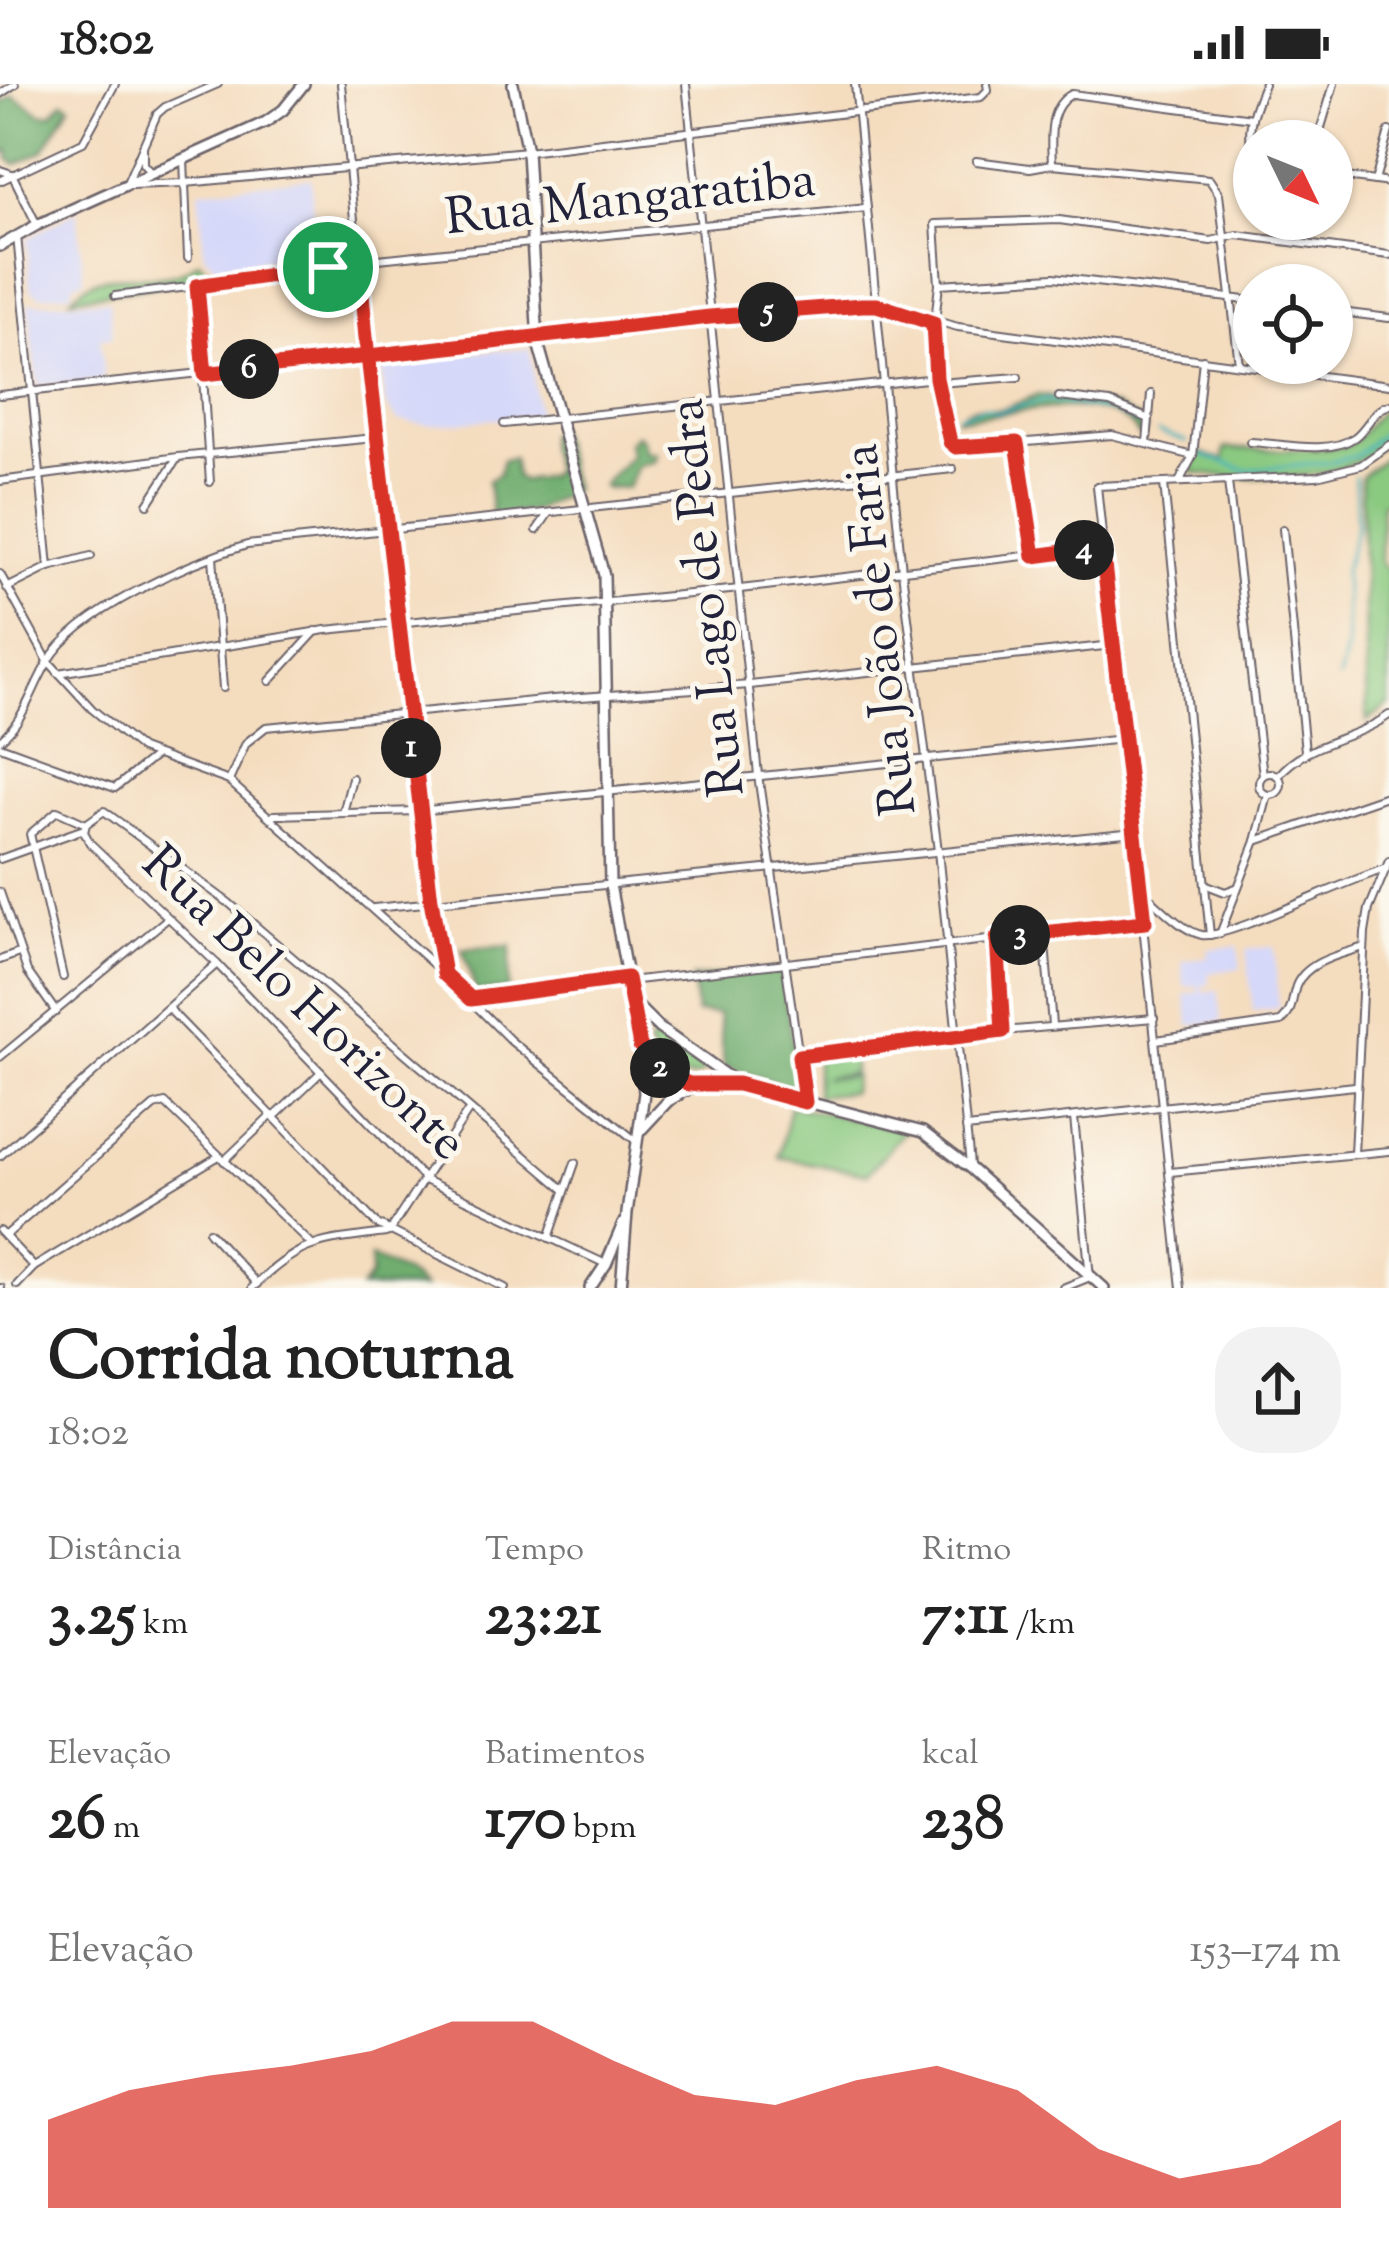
<!DOCTYPE html>
<html lang="pt">
<head>
<meta charset="utf-8">
<style>
  body { margin:0; font-family:"Sorts Mill Goudy",serif; background:#f2f2f2; color:#222; height:100vh; display:flex; flex-direction:column; font-size:45px; white-space:nowrap }
  * { box-sizing:border-box; margin:0 }
  p { font-size:39px; color:#767676 }
  .icon { flex:none; width:66px; height:66px; fill:none; stroke:currentColor; stroke-width:2; stroke-linecap:round; stroke-linejoin:round }
  .map { position:relative; height:1204px; overflow:hidden }
  .sheet { display:flex; flex-direction:column; background:#fff; flex:1 }
  .sheet>* { flex:none }
  .needle { width:78px; rotate:133deg }
  .tools { position:absolute; left:1233px; top:36px; display:grid; gap:24px }
  .tools a { display:grid; place-items:center; width:120px; height:120px; border-radius:50%; background:#fff; box-shadow:0 3px 9px #0004; font-size:60px }
  .pin { position:absolute; display:grid; place-items:center; width:102px; height:102px; color:#fff; margin:-51px; border:6px solid #fff; border-radius:50%; box-shadow:0 3px 12px #0007 }
  .km { position:absolute; width:60px; height:60px; margin:-30px; border-radius:50%; background:#222; color:#fff; font-size:33px; line-height:60px; text-align:center }
  .round { display:grid; place-items:center; flex:none; width:126px; height:126px; border-radius:48px; background:#f2f2f2 }
  .overview { display:flex; align-items:center; justify-content:space-between; height:204px; padding:0 48px }
  h1 { font-size:66px; font-weight:800; line-height:90px }
  .figures { display:grid; grid-template-columns:repeat(3,1fr); gap:18px; height:204px; padding:12px 48px }
  .figures div { display:grid; align-content:center }
  .figures b { font-size:60px; font-weight:800 }
  .figures small { font-size:33px; font-weight:400 }
  .figures p { font-size:33px }
  .chart { height:336px; padding:24px 48px }
  .chart p { display:flex; justify-content:space-between }
  .chart svg { width:100%; height:216px; margin-top:12px; fill:#d93025; opacity:.7 }
  .status { display:flex; justify-content:space-between; align-items:center; height:84px; padding:0 60px; background:#fff; direction:ltr }
  .status svg { height:33px; fill:currentColor }
  .map>svg:first-child { display:block }
  .built { fill:#d5d8f9 }
  .green { fill:#8ac980; stroke:#56765e; stroke-width:3 }
  .forest { fill:#6fad6e; stroke:#486854; stroke-width:3 }
  .lines { fill:none; stroke-linecap:round; stroke-linejoin:round }
  .stream { stroke:#44b3be; stroke-width:3 }
  .minor-casing { stroke:#6c6369; stroke-width:10 }
  .tertiary-casing { stroke:#6c6369; stroke-width:14 }
  .secondary-casing { stroke:#6c6369; stroke-width:14 }
  .minor { stroke:#fff; stroke-width:6 }
  .tertiary { stroke:#fff; stroke-width:9 }
  .secondary { stroke:#fff; stroke-width:9 }
  .route-casing { stroke:#fff; stroke-width:24 }
  .route { stroke:#d93025; stroke-width:15 }
  .labels { text-anchor:middle; stroke-width:10; stroke-linejoin:round; paint-order:stroke }
  .street-label { font-size:51px; fill:#22223b; stroke:#fbf7ec }
</style>
</head>
<body>
<div class="status"><b>18:02</b><svg viewBox="0 0 49 12"><path d="M0 12V9h3v3zM5 12V6h3v6zM10 12V3h3v9zM15 12V0h3v12zM26 1h20v11H26zM47 4h2v5h-2z"/></svg></div>
<div class="map">
<svg width="1389" height="1204" viewBox="0 0 1389 1204">
  <rect width="100%" height="100%" fill="#fbf7ec"/>
  <filter id="ink" filterUnits="userSpaceOnUse"><feTurbulence type="fractalNoise" baseFrequency=".00833" numOctaves="2"/><feDisplacementMap in="SourceGraphic" scale="24" xChannelSelector="R" yChannelSelector="G"/><feConvolveMatrix kernelMatrix="1 2 1 2 8 2 1 2 1" color-interpolation-filters="sRGB"/></filter>
  <filter id="wash" filterUnits="userSpaceOnUse"><feTurbulence type="fractalNoise" baseFrequency=".004" numOctaves="4" result="noise"/><feDisplacementMap in="SourceGraphic" scale="48" xChannelSelector="R" yChannelSelector="G"/><feGaussianBlur stdDeviation="2.7" result="paint"/><feColorMatrix in="noise" values="0 0 0 0 0 0 0 0 0 0 0 0 0 0 0 0 0 1.4 0 .05"/><feComposite in="paint" operator="in"/></filter>
  <g filter="url(#wash)">
    <rect width="100%" height="100%" fill="#f4dcbe"/>
    <!-- built -->
    <g class="built">
      <polygon points="311,94 315,169 216,182 204,171 199,106"/>
      <polygon points="77,126 84,196 74,199 71,209 40,212 30,205 27,155"/>
      <polygon points="109,216 113,253 100,254 104,296 38,302 28,219"/>
      <polygon points="530,265 538,331 433,341 398,337 385,319 381,281 445,270"/>
      <polygon points="1238,862 1241,884 1209,889 1210,900 1202,902 1204,908 1218,906 1222,937 1190,942 1185,910 1199,908 1199,902 1184,902 1182,877 1208,874 1207,865"/>
      <polygon points="1274,862 1279,924 1253,927 1246,866"/>
    </g>
    <!-- green -->
    <g class="green">
      <polygon points="354,166 355,175 294,183 294,172"/>
      <path d="M199,177L208,186L198,196L71,214C111,170 157,213 199,177Z"/>
      <path d="M1383,326L1389,327V353C1380,361 1370,371 1359,377C1317,398 1237,396 1191,388L1197,367L1223,377L1225,364C1247,366 1334,368 1350,360C1365,352 1369,335 1383,326Z"/>
      <polygon points="1389,370 1389,415 1382,420 1380,479 1389,487 1389,621 1367,637 1361,393"/>
      <path d="M658,950L704,984L701,991C679,1001 659,980 648,962Z"/>
      <polygon points="853,972 853,989 823,994 854,992 852,1008 816,1012 816,975"/>
      <polygon points="790,1022 905,1046 867,1090 779,1073"/>
    </g>
    <!-- forest -->
    <g class="forest">
      <polygon points="14,12 42,30 51,30 63,17 70,21 43,67 16,80 9,75 9,66 0,72 0,20"/>
      <path d="M1037,311L1113,322L1144,338L1146,347L1139,352C1114,302 998,334 957,334C976,314 983,329 1001,325C1014,323 1025,315 1037,311Z"/>
      <polygon points="558,347 573,406 533,427 492,432 488,397 499,390 502,376 513,374 516,393 522,397 551,391 554,385 547,360 549,350"/>
      <polygon points="636,350 642,355 646,368 657,369 654,377 637,381 628,403 604,404 603,400 631,370 628,359"/>
      <polygon points="511,862 508,906 476,908 462,865"/>
      <polygon points="781,885 800,1007 724,982 719,930 696,929 692,894"/>
      <polygon points="371,1173 405,1189 424,1204 361,1204 371,1192"/>
    </g>
    <g class="lines">
      <!-- stream -->
      <g class="stream">
        <polyline points="957,331 984,324 996,328 1047,316 1113,328 1144,341"/>
        <polyline points="1158,348 1187,358"/>
        <polyline points="1202,371 1245,386 1331,378 1356,372 1387,346"/>
        <polyline points="1339,595 1347,563 1344,487 1357,441 1355,393"/>
      </g>
    </g>
  </g>
  <g filter="url(#ink)">
    <g class="lines">
      <defs>
        <g id="minor">
          <polyline points="341,0 375,354 390,445 418,727 444,890"/>
          <polyline points="686,0 758,691 805,1015"/>
          <polyline points="855,0 902,487 938,767 970,1081"/>
          <polyline points="0,10 15,0"/>
          <polyline points="1317,57 1334,0"/>
          <polyline points="143,63 143,80 151,89"/>
          <path d="M1254,70C1244,46 1255,23 1264,0"/>
          <polyline points="184,75 188,174"/>
          <polyline points="976,77 1030,84 1052,80 1209,95 1219,110 1239,280"/>
          <path d="M1052,80C1051,55 1047,23 1072,10L1252,34"/>
          <polyline points="0,86 12,90 37,141"/>
          <polyline points="1332,91 1389,99"/>
          <polyline points="0,97 83,58 115,0"/>
          <polyline points="1375,97 1389,47"/>
          <polyline points="126,101 157,30 165,23 218,0"/>
          <polyline points="130,101 185,99 527,67 981,13 988,6 987,0"/>
          <polyline points="1289,157 1295,135"/>
          <polyline points="939,200 1054,193 1254,217"/>
          <polyline points="197,202 210,398"/>
          <polyline points="115,212 296,190 359,177 867,124"/>
          <polyline points="1332,227 1389,234"/>
          <polyline points="938,299 1018,293"/>
          <polyline points="0,311 710,233 877,221 958,243 1389,301"/>
          <polyline points="1059,313 1110,319 1147,334"/>
          <polyline points="504,340 936,294"/>
          <path d="M1250,358C1280,359 1329,372 1355,353C1369,342 1372,326 1389,321"/>
          <polyline points="1017,359 1034,472"/>
          <polyline points="1147,359 1151,310"/>
          <polyline points="1193,372 1112,351 968,363 952,361 936,294 933,257 939,200 935,140 1059,136 1211,157 1237,151 1389,171"/>
          <polyline points="0,397 178,373 375,354"/>
          <polyline points="1179,398 1193,372 1203,275"/>
          <polyline points="1228,398 1263,691"/>
          <polyline points="1164,400 1210,851"/>
          <polyline points="148,420 178,373"/>
          <polyline points="1283,445 1305,667"/>
          <polyline points="537,446 548,430"/>
          <polyline points="213,473 223,604"/>
          <polyline points="49,483 91,472"/>
          <polyline points="0,490 48,577 92,625 141,665 229,697 444,890 511,957 636,1057"/>
          <polyline points="7,504 49,483 17,152"/>
          <polyline points="58,589 326,546 740,505 1102,463"/>
          <polyline points="270,597 316,547"/>
          <path d="M0,656C25,636 31,606 48,578C77,527 190,478 247,461L953,385"/>
          <polyline points="0,662 115,704 155,672"/>
          <circle cx="1270" cy="700" r="11"/>
          <path d="M1278,692C1307,657 1353,657 1389,631"/>
          <polyline points="229,697 246,659 266,643 553,615 750,601 1113,561"/>
          <polyline points="343,729 352,694"/>
          <polyline points="274,731 418,727 1124,655"/>
          <polyline points="1256,757 1389,711"/>
          <polyline points="0,775 84,745"/>
          <polyline points="1207,801 1225,808 1236,804"/>
          <path d="M1142,807C1158,820 1182,847 1202,851C1230,855 1346,795 1386,785"/>
          <polyline points="0,808 27,887 56,928"/>
          <polyline points="374,824 1135,748"/>
          <polyline points="1044,849 1052,941"/>
          <polyline points="1220,850 1256,757 1268,711"/>
          <polyline points="997,854 1003,946"/>
          <polyline points="0,876 19,869"/>
          <polyline points="63,893 30,750 57,727 86,740"/>
          <polyline points="471,915 1145,838"/>
          <polyline points="169,925 377,1140 505,1204"/>
          <path d="M1156,956L1281,938C1294,926 1291,917 1296,902C1306,877 1342,870 1364,863"/>
          <polyline points="800,972 1003,947 1154,934"/>
          <polyline points="0,973 168,834"/>
          <polyline points="274,1033 321,988"/>
          <polyline points="966,1044 1355,1002"/>
          <polyline points="1354,1070 1365,849 1369,825 1389,777"/>
          <polyline points="0,1072 217,880"/>
          <polyline points="224,1077 272,1031"/>
          <polyline points="1170,1088 1389,1067"/>
          <polyline points="565,1106 229,819 104,727 86,740 84,748 90,759 217,880 425,1096 606,1180"/>
          <polyline points="0,1147 34,1183 219,1072"/>
          <polyline points="209,1148 257,1200"/>
          <polyline points="389,1148 469,1026"/>
          <polyline points="5,1152 154,1022 165,1019 310,1159"/>
          <polyline points="549,1154 575,1079"/>
          <polyline points="17,1201 34,1183"/>
          <polyline points="0,1204 1,1204"/>
          <path d="M252,1204C303,1155 319,1158 386,1149"/>
          <polyline points="1063,1204 1090,1193 1074,1034"/>
          <polyline points="1181,1204 1097,402 1317,392 1361,381 1389,361"/>
        </g>
        <g id="tertiary">
          <polyline points="0,162 37,141 266,38 283,26 304,0"/>
          <polyline points="642,1045 668,1017 696,1001"/>
          <polyline points="590,1204 606,1180 623,1140"/>
          <polyline points="621,1204 627,1129 644,1009 640,962"/>
        </g>
        <g id="secondary">
          <path d="M513,0L527,67L538,259L604,491L610,801L640,962C669,1005 693,999 738,1000"/>
          <polyline points="633,918 659,944 738,1000 923,1048 970,1084 1104,1204"/>
        </g>
      </defs>
      <!-- minor casing -->
      <use href="#minor" class="minor-casing"/>
      <!-- tertiary casing -->
      <use href="#tertiary" class="tertiary-casing"/>
      <!-- secondary casing -->
      <use href="#secondary" class="secondary-casing"/>
      <!-- minor -->
      <use href="#minor" class="minor"/>
      <!-- tertiary -->
      <use href="#tertiary" class="tertiary"/>
      <!-- secondary -->
      <use href="#secondary" class="secondary"/>
    </g>
  </g>
  <g class="lines" filter="url(#ink)">
    <defs>
      <path id="route" d="M328,183L359,177L367,265L368,272L431,816L444,890L471,915L627,894L640,962L670,992L689,1000H738L805,1018L799,972L1003,947L997,854L1145,838L1102,463L1034,472L1017,359L956,363L950,358L936,294L933,239L877,221H862L710,233L378,271C321,277 263,283 205,290L197,202L328,183"/>
    </defs>
    <!-- route casing -->
    <use href="#route" class="route-casing"/>
    <!-- route -->
    <use href="#route" class="route"/>
  </g>
  <g class="labels">
    <!-- street labels -->
    <g class="street-label">
      <text transform="translate(630 112) rotate(-6)" y="18">Rua Mangaratiba</text>
      <text transform="translate(704 514) rotate(-96)" y="18">Rua Lago de Pedra</text>
      <text transform="translate(877 546) rotate(-96)" y="18">Rua João de Faria</text>
      <text transform="translate(306 917) rotate(44)" y="18">Rua Belo Horizonte</text>
    </g>
  </g>
</svg>
<div class="tools">
<a><svg class="needle" viewBox="-14 -14 28 28"><path d="M0-13l5 13h-10z" fill="#e53935"/><path d="M0 13l5-13h-10z" fill="#767676"/></svg></a>
<a><svg class="icon" aria-label="locate" viewBox="0 0 24 24"><circle cx="12" cy="12" r="6"/><path d="M12 2v4M12 18v4M2 12h4M18 12h4"/></svg></a>
</div>
<div class="pin" style="left:328px;top:183px;background:#1e9e55"><svg class="icon" aria-label="arrive" viewBox="0 0 24 24"><path d="M6 21V4h12l-3 4 3 4H6"/></svg></div>
<b class="km" style="left:411px;top:664px">1</b>
<b class="km" style="left:660px;top:984px">2</b>
<b class="km" style="left:1020px;top:851px">3</b>
<b class="km" style="left:1084px;top:466px">4</b>
<b class="km" style="left:768px;top:228px">5</b>
<b class="km" style="left:249px;top:285px">6</b>
</div>
<section class="sheet">
<div class="overview"><div><h1>Corrida noturna</h1><p>18:02</p></div><a class="round"><svg class="icon" aria-label="share" viewBox="0 0 24 24"><path d="M12 15V3M7 8l5-5 5 5M5 13v7h14v-7"/></svg></a></div>
<div class="figures">
<div><p>Distância</p><b>3.25<small> km</small></b></div>
<div><p>Tempo</p><b>23:21</b></div>
<div><p>Ritmo</p><b>7:11<small> /km</small></b></div>
</div>
<div class="figures">
<div><p>Elevação</p><b>26<small> m</small></b></div>
<div><p>Batimentos</p><b>170<small> bpm</small></b></div>
<div><p>kcal</p><b>238</b></div>
</div>
<div class="chart"><p><span>Elevação</span>153–174 m</p>
<svg viewBox="0 0 160 44" preserveAspectRatio="none"><path d="M0 44V26L10 20L20 17L30 15L40 12L50 6L60 6L70 14L80 21L90 23L100 18L110 15L120 20L130 32L140 38L150 35L160 26V44z"/></svg>
</div>
</section>
</body>
</html>
